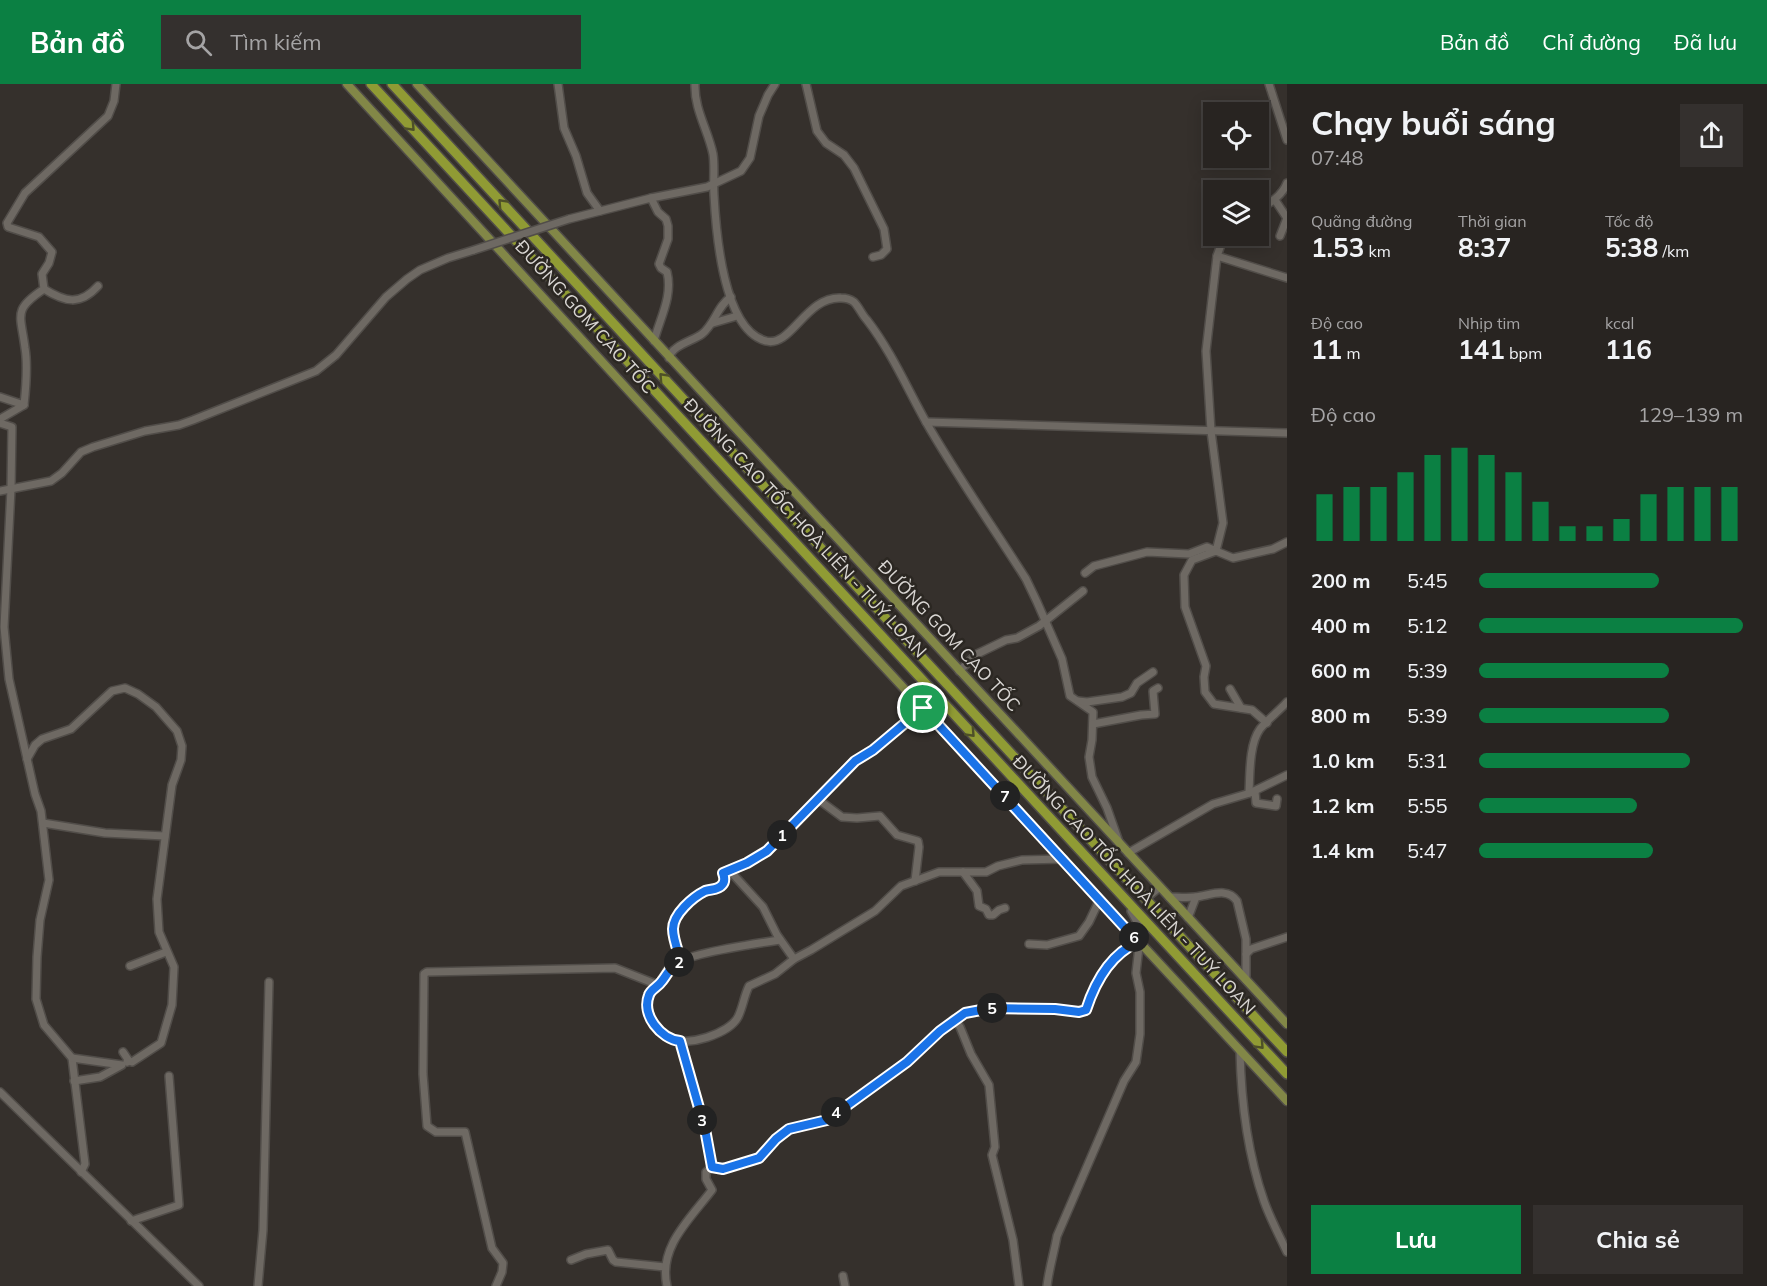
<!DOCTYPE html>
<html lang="vi">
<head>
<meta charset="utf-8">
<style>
  body { margin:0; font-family:Mulish,sans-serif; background:#34302e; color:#f1f3f6; height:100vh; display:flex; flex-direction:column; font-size:22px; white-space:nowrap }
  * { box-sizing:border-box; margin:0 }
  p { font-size:20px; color:#a5a4a5 }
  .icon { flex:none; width:33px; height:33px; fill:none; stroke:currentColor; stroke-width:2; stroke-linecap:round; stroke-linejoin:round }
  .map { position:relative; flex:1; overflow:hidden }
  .details { display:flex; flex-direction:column; background:#282421; width:480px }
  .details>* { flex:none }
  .buttons { position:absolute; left:1203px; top:18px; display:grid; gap:12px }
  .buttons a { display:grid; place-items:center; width:66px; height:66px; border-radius:0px; background:#282421; box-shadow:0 3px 15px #0003,0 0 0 2px #44413f; font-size:30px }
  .pin { position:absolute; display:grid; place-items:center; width:51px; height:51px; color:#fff; margin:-26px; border:3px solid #fff; border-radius:50%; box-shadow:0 2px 6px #0007 }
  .km { position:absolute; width:30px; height:30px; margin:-15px; border-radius:50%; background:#222; color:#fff; font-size:16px; line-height:30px; text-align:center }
  .round { display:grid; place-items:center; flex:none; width:63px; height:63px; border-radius:0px; background:#34302e }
  .overview { display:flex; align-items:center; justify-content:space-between; height:102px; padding:0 24px }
  h1 { font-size:33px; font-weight:700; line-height:45px }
  .stats { display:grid; grid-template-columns:repeat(3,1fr); gap:9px; height:102px; padding:6px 24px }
  .stats div { display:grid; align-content:center }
  .stats b { font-size:26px; font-weight:700 }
  .stats small { font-size:16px; font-weight:400 }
  .stats p { font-size:16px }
  .chart { height:168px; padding:12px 24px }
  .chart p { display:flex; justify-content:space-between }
  .chart svg { width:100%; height:108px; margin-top:6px; stroke:#0b8043; stroke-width:6 }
  .action { display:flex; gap:12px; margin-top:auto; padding:12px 24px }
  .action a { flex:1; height:69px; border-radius:0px; background:#0b8043; color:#fff; font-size:24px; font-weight:700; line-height:69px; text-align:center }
  .action a+a { background:#34302e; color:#f1f3f6 }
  ul { padding:0 24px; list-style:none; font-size:20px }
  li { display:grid; grid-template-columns:96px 72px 1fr; align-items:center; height:45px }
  li i { height:15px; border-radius:8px; background:#0b8043 }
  header { display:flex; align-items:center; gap:36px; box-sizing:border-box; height:84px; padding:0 30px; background:#0b8043; color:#fff }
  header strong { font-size:28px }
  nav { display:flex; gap:33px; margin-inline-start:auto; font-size:21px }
  .search { width:420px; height:54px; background:#34302e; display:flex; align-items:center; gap:15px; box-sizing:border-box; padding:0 21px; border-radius:0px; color:#a5a4a5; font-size:22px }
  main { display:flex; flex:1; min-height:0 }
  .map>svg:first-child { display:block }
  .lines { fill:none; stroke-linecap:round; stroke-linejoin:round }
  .minor-casing { stroke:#514d49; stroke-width:10 }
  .major-casing { stroke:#514d49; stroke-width:11 }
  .highway-casing { stroke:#514d49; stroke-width:12 }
  .minor { stroke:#6e6963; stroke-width:7 }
  .major { stroke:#828747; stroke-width:8 }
  .highway { stroke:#909b34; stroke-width:9 }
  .minor-bridge-casing { stroke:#514d49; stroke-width:10; stroke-linecap:butt }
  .minor-bridge { stroke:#6e6963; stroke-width:7 }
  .oneway { stroke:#4e5028 }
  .route-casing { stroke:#fff; stroke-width:12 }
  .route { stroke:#1a73e8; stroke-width:8 }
  .labels { text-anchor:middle; stroke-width:5; stroke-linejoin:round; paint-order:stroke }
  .street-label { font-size:18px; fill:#d9d6d3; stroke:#2b2722 }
</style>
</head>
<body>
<header>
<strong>Bản đồ</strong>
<div class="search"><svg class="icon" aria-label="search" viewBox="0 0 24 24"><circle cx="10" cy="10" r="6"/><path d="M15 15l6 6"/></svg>Tìm kiếm</div>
<nav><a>Bản đồ</a><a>Chỉ đường</a><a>Đã lưu</a></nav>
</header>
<main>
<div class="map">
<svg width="1287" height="1202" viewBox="0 0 1287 1202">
  <rect width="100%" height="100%" fill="#35302c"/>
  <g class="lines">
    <defs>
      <g id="minor">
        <polyline points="558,0 564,44 576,72 587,109 600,127"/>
        <path d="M695,0C694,25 708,46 713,70C715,83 713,97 714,111C716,148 723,246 766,257C791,264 806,212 841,214C846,214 850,215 854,218C859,223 862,231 867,236C891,267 907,304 926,338C957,392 993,443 1026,495L1037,518L1062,575L1070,612L1093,628L1092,656L1089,673L1092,693L1107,724L1119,758"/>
        <polyline points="806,0 817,47 826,59 844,71 854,84 884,145 887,165 881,171 873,173"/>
        <polyline points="1269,0 1287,56"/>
        <path d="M651,114L658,128L666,135L668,142V155L659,180L661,184L667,188C673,212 660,234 654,257"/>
        <polyline points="1275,116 1287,134 1280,152"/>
        <path d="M1258,126C1270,119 1282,112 1287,99"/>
        <polyline points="569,135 651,114 707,103 741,87 750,74 759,32 768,11 775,0"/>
        <polyline points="1217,172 1287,194"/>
        <path d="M44,205C65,218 80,222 98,202"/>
        <polyline points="713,239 737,232"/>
        <path d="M669,274C672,261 693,257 702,250C715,240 717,222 731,213"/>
        <path d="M0,313L24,321C26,303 28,282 25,264C21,231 12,226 44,205L42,190L49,179L52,168L39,153L8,143L7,139L25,109L108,32L114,17L116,0"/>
        <polyline points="0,335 24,321"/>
        <polyline points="926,338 1287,349"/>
        <polyline points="0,339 12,343 11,405 4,543 9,595 35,710 41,727 49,796 40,836 37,873 36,915 44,941 72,974 85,1080 81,1088"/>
        <polyline points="0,407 51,397 62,389 81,368 93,363 145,347 179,341 193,336 316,287 336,271 386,213 407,195 420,186 448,174 474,166"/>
        <polyline points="1085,489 1094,482 1147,468 1189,470 1207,463 1216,467 1223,439 1211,347 1206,267 1217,172 1222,158 1232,152"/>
        <polyline points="959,587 977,570 1006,556 1017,554 1039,542 1083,507"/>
        <polyline points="1230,605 1241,624"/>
        <polyline points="1078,617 1087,618 1122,613 1131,609 1137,599 1153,588"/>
        <polyline points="1267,639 1252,626 1214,620 1205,608 1204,593 1206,582 1185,523 1184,491 1192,476 1216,467 1233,474 1273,465 1287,458"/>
        <polyline points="1093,640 1141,631 1155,630 1153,607 1158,604"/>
        <polyline points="27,675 35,661 42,655 71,645 112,607 125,604 138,610 156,623 177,647 182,662 181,676 172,701 157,815 159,848 174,883 172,921 161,959 132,978 129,977"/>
        <polyline points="1255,707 1256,719 1276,722 1277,715"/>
        <path d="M1249,709C1250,691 1249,660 1260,645C1266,637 1280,626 1287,618"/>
        <polyline points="819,716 842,733 857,734 880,732 897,751 918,757 919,763 915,797"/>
        <polyline points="43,739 105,749 165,752"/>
        <polyline points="1128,769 1213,720 1250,709 1287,691"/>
        <polyline points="730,787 763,823 777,851 794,875"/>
        <polyline points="963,788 977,807 979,822 986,825 989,831 993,831 999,826 1005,824"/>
        <polyline points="1150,811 1160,803"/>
        <path d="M1169,813C1178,813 1186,814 1195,813C1209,812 1227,802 1237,817L1246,855V870"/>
        <polyline points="1188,834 1196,813"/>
        <polyline points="1029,860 1047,861 1079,852 1089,838 1100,815"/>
        <path d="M681,877C678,867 673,855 673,845C673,830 693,813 705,807C711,805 718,806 723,801C726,797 723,792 723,788L747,779L767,767L855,677L873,666L923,624"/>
        <polyline points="130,882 166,868"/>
        <polyline points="1246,896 1246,870 1251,865 1287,853"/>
        <path d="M658,901C638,914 651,946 670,955C687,963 729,950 738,933C743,923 744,912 749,902L775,890L794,875L811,866L875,827L901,802L939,788H986L998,782L1022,776L1064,775"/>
        <polyline points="954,935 960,943 971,970 989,1001 995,1063 992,1071 1013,1156 1019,1202"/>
        <polyline points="680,957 705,1045 712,1083"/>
        <path d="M1240,966C1241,1018 1247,1068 1264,1117C1270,1134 1279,1151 1287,1168"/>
        <polyline points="123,968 129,977 127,978"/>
        <polyline points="72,974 122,981 100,993 74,997"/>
        <polyline points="0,1008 199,1202"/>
        <path d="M712,1083L723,1085L759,1074L776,1055L789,1045L827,1036L907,978L940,947L965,929L992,924L1055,925L1079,928L1086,926C1095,898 1111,871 1138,858"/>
        <polyline points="131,1137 179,1121 169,992"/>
        <polyline points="571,1176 586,1170 608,1166 613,1176 616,1178 665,1183"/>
        <polyline points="843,1192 845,1202"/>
        <polyline points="258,1202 263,1146 269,898"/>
        <path d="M496,1202L502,1188L503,1179L492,1164L465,1048H436L427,1042L423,990L424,890L427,888L615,884L658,901C663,896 665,887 671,882C684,870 759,859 780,856"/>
        <path d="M667,1202C658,1163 690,1135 712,1106L706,1095V1088L712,1083"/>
        <path d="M1047,1202C1049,1185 1054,1169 1057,1152L1124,997L1136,978L1140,950V908L1136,889L1141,845L1131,827"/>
      </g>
      <g id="major">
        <polyline points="347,0 718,404 1287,1017"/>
        <polyline points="417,0 1287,940"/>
      </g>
      <g id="highway">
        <polyline points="371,0 1287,990"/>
        <polyline points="392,0 1287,968"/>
      </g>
    </defs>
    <!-- minor casing -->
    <use href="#minor" class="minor-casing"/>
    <!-- major casing -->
    <use href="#major" class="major-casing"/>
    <!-- highway casing -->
    <use href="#highway" class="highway-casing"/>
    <!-- minor -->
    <use href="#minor" class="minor"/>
    <!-- major -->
    <use href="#major" class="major"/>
    <!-- highway -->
    <use href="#highway" class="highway"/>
    <defs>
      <polyline id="minor-bridge" points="474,166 569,135"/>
    </defs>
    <!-- minor-bridge casing -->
    <use href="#minor-bridge" class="minor-bridge-casing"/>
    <!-- minor-bridge -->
    <use href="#minor-bridge" class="minor-bridge"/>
  </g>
  <!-- one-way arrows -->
  <defs><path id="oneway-chevron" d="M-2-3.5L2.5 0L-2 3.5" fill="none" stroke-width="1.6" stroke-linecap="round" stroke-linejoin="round" transform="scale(1.5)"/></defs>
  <g class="oneway">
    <use href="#oneway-chevron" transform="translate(411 43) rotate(47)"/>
    <use href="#oneway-chevron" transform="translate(502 119) rotate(-133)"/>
    <use href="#oneway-chevron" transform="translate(663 293) rotate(-133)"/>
    <use href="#oneway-chevron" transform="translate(971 649) rotate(47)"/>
    <use href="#oneway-chevron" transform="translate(1260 961) rotate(47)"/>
  </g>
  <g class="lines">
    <defs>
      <path id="route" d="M923,624L1138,858C1111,870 1095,898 1086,926L1079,928L1055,925L992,924L965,929L940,947L907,978L827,1036L789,1045L776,1055L759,1074L723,1085L712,1083L705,1045L680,957C661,955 641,931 649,911C651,905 658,903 662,897C669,888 670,882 681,877C678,867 673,855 673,845C673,830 693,813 705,807C711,805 718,806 722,801C726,797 724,792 723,789L747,779L767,767L855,677L873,666Z"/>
    </defs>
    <!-- route casing -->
    <use href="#route" class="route-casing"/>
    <!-- route -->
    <use href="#route" class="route"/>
  </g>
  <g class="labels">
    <!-- street labels -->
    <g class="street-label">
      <text transform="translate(585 233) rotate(48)" y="6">ĐƯỜNG GOM CAO TỐC</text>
      <text transform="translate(805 444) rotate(47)" y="6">ĐƯỜNG CAO TỐC HOÀ LIÊN - TUÝ LOAN</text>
      <text transform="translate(949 552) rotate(47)" y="6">ĐƯỜNG GOM CAO TỐC</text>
      <text transform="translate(1134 801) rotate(47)" y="6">ĐƯỜNG CAO TỐC HOÀ LIÊN - TUÝ LOAN</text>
    </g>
  </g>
</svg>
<div class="buttons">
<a><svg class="icon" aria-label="locate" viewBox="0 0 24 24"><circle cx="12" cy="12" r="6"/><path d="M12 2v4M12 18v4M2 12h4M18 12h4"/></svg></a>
<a><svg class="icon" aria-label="layers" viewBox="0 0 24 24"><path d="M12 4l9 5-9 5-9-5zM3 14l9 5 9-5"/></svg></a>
</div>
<div class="pin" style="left:923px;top:624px;background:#1e9e55"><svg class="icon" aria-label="arrive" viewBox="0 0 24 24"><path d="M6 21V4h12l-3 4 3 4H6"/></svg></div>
<b class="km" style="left:782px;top:751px">1</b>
<b class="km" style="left:679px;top:878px">2</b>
<b class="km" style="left:702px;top:1036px">3</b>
<b class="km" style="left:836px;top:1028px">4</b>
<b class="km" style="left:992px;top:924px">5</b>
<b class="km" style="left:1134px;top:853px">6</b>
<b class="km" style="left:1005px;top:712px">7</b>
</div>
<section class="details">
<div class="overview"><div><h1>Chạy buổi sáng</h1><p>07:48</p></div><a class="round"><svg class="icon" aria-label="share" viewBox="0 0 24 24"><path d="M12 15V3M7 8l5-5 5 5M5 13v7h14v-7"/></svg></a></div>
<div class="stats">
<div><p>Quãng đường</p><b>1.53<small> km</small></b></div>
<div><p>Thời gian</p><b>8:37</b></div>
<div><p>Tốc độ</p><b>5:38<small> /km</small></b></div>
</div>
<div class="stats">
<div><p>Độ cao</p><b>11<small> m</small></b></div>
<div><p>Nhịp tim</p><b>141<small> bpm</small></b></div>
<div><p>kcal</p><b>116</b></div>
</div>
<div class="chart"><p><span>Độ cao</span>129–139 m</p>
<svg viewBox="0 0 160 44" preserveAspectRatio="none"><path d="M5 44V25M15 44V22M25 44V22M35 44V16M45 44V9M55 44V6M65 44V9M75 44V16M85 44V28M95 44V38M105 44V38M115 44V35M125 44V25M135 44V22M145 44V22M155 44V22"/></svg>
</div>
<ul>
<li><b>200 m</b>5:45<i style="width:68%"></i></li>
<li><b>400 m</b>5:12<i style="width:100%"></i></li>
<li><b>600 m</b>5:39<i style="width:72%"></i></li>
<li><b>800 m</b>5:39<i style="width:72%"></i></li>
<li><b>1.0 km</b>5:31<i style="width:80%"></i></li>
<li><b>1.2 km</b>5:55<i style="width:60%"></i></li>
<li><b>1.4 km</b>5:47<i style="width:66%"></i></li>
</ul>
<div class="action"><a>Lưu</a><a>Chia sẻ</a></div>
</section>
</main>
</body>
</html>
